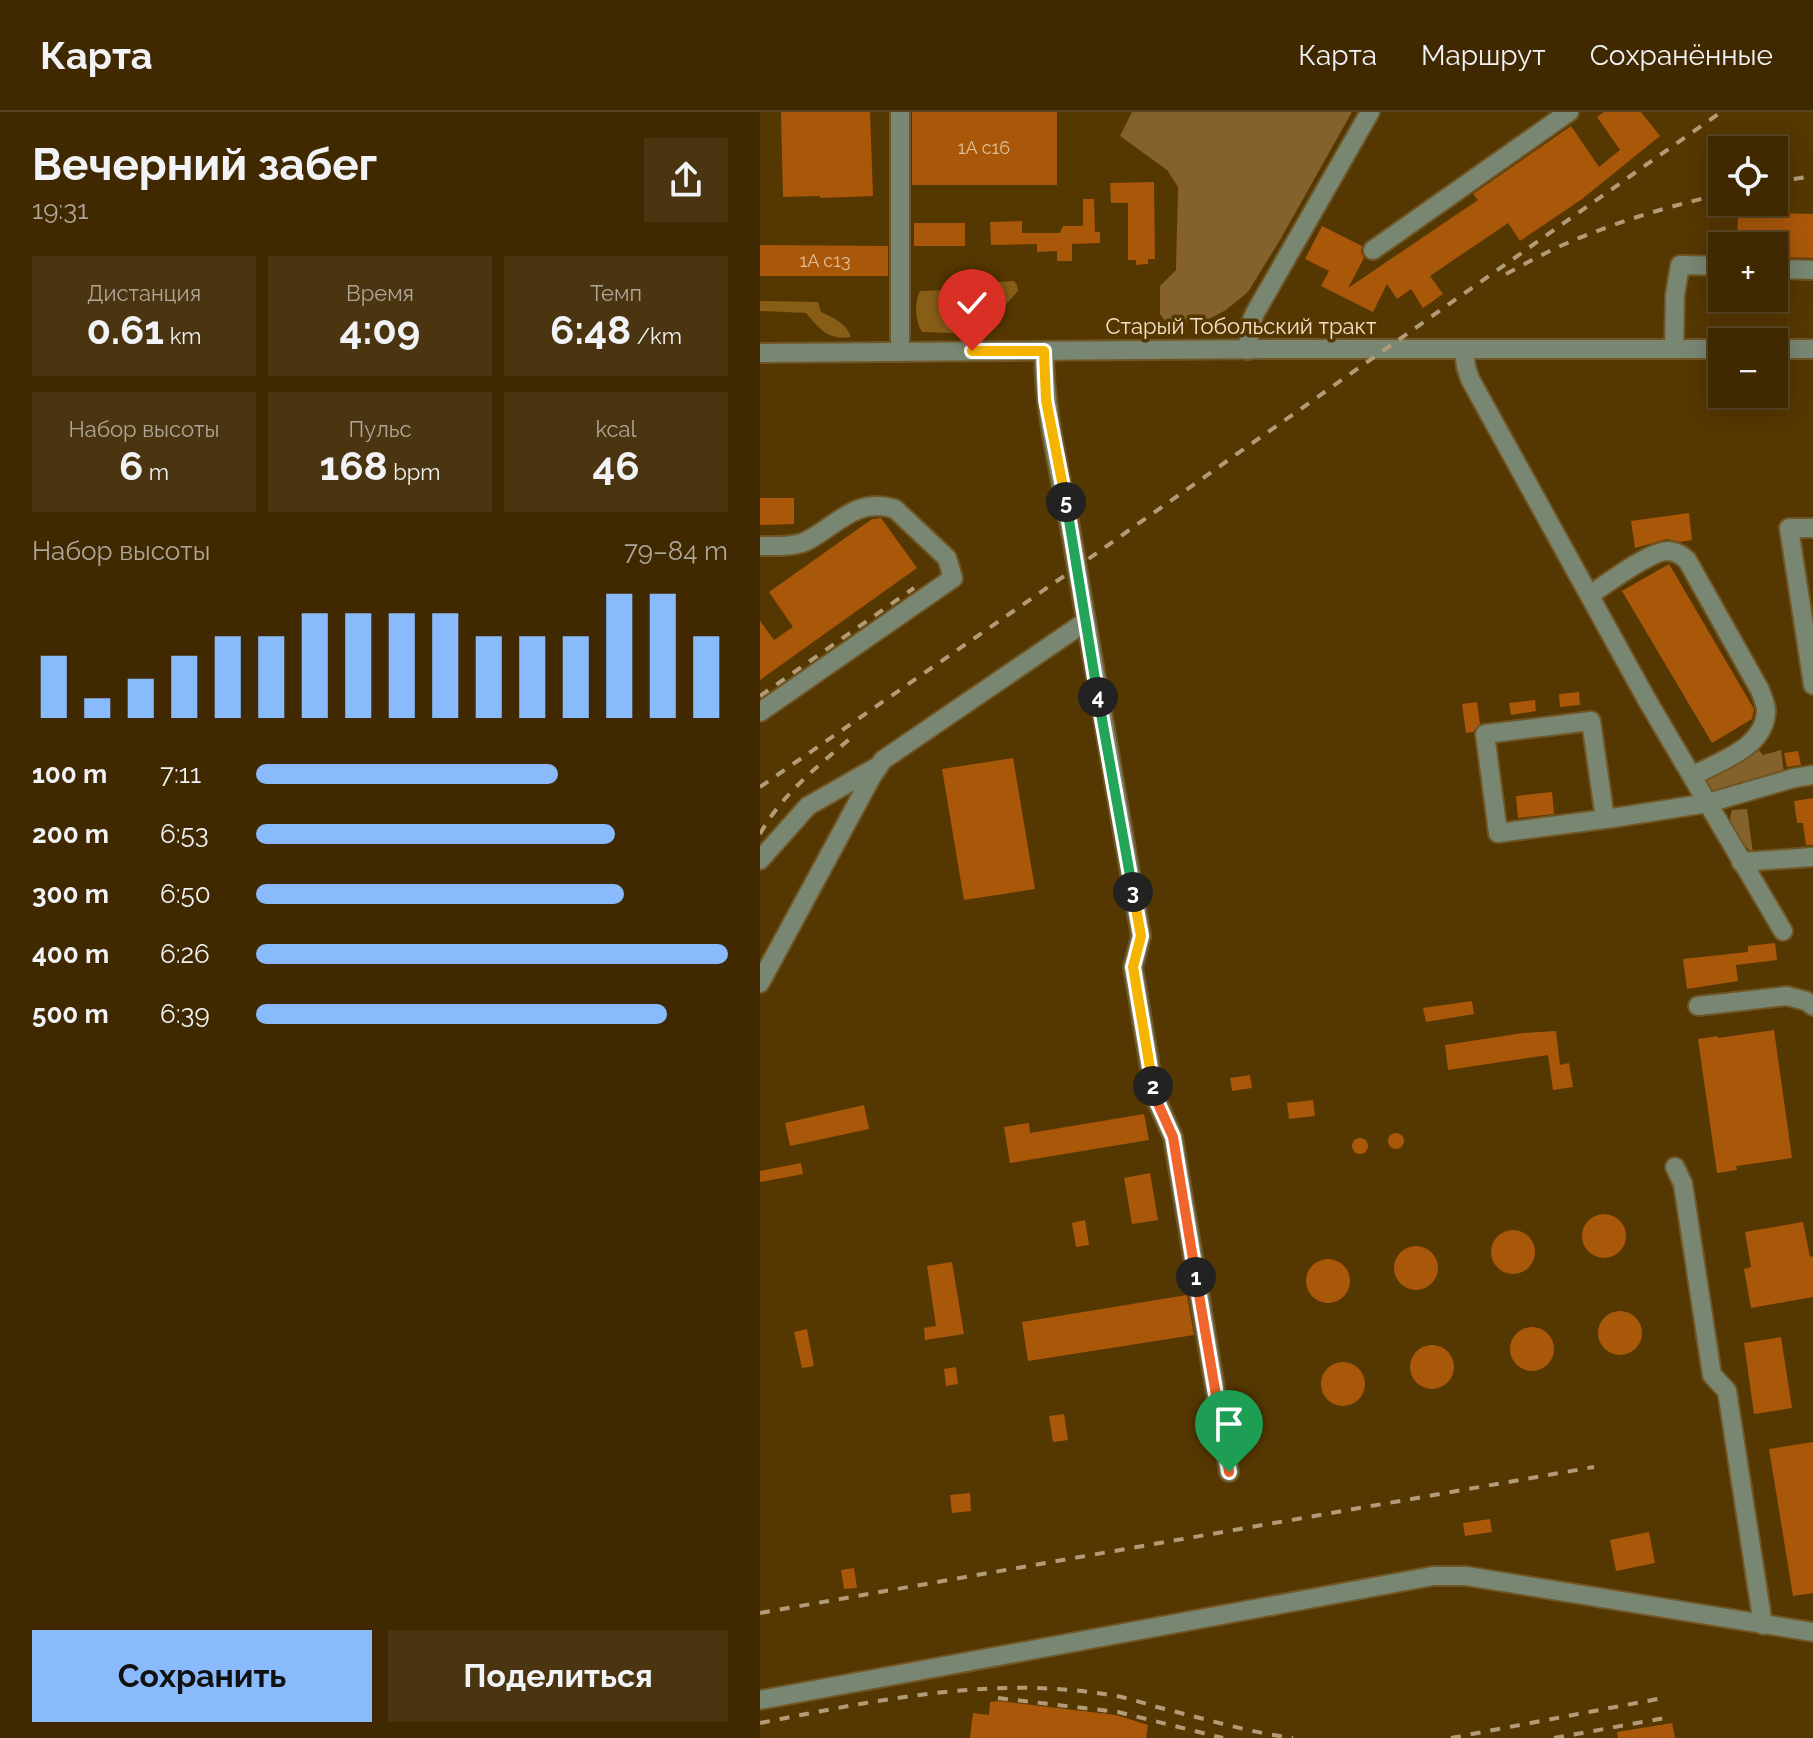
<!DOCTYPE html>
<html lang="ru">
<head>
<meta charset="utf-8">
<style>
  body { margin:0; font-family:Raleway,sans-serif; background:#4b3510; color:#f1f3f6; height:100vh; display:flex; flex-direction:column; font-size:30px; white-space:nowrap }
  * { box-sizing:border-box; margin:0 }
  p { font-size:26px; color:#aea699 }
  .icon { flex:none; width:44px; height:44px; fill:none; stroke:currentColor; stroke-width:2; stroke-linecap:round; stroke-linejoin:round }
  .map { position:relative; flex:1; overflow:hidden }
  .sheet { display:flex; flex-direction:column; background:#402901; width:760px }
  .sheet>* { flex:none }
  .fabs { position:absolute; left:948px; top:24px; display:grid; gap:16px }
  .fabs a { display:grid; place-items:center; width:80px; height:80px; border-radius:0px; background:#402901; box-shadow:0 4px 20px #0003,0 0 0 2px #594523; font-size:40px }
  .pin { position:absolute; display:grid; place-items:center; width:68px; height:68px; color:#fff; margin:-82px -34px; border-radius:50% 50% 50% 0; rotate:-45deg; box-shadow:0 0 8px #0007 }
  .pin .icon { rotate:45deg }
  .km { position:absolute; width:40px; height:40px; margin:-20px; border-radius:50%; background:#222; color:#fff; font-size:22px; line-height:40px; text-align:center }
  .round { display:grid; place-items:center; flex:none; width:84px; height:84px; border-radius:0px; background:#4b3510 }
  .overview { display:flex; align-items:center; justify-content:space-between; height:136px; padding:0 32px }
  h1 { font-size:44px; font-weight:700; line-height:60px }
  .stats { display:grid; grid-template-columns:repeat(3,1fr); gap:12px; height:136px; padding:8px 32px }
  .stats div { display:grid; align-content:center; border-radius:0px; background:#4b3510; text-align:center }
  .stats b { font-size:40px; font-weight:700 }
  .stats small { font-size:22px; font-weight:400 }
  .stats p { font-size:22px }
  .chart { height:224px; padding:16px 32px }
  .chart p { display:flex; justify-content:space-between }
  .chart svg { width:100%; height:144px; margin-top:8px; stroke:#88bafc; stroke-width:6 }
  .cta { display:flex; gap:16px; margin-top:auto; padding:16px 32px }
  .cta a { flex:1; height:92px; border-radius:0px; background:#88bafc; color:#111; font-size:32px; font-weight:700; line-height:92px; text-align:center }
  .cta a+a { background:#4b3510; color:#f1f3f6 }
  ul { padding:0 32px; list-style:none; font-size:26px }
  li { display:grid; grid-template-columns:128px 96px 1fr; align-items:center; height:60px }
  li i { height:20px; border-radius:10px; background:#88bafc }
  header { display:flex; align-items:center; gap:48px; box-sizing:border-box; height:112px; padding:0 40px; background:#402901; border-bottom:2px solid #594523 }
  header strong { font-size:38px }
  nav { display:flex; gap:44px; margin-inline-start:auto; font-size:28px }
  main { display:flex; flex:1; min-height:0 }
  .map>svg:first-child { display:block }
  .green { fill:#85612c }
  .forest { fill:#885e17 }
  .building { fill:#a9580a }
  .lines { fill:none; stroke-linecap:round; stroke-linejoin:round }
  .minor-casing { stroke:#715625; stroke-width:22 }
  .minor { stroke:#788672; stroke-width:18 }
  .rail { stroke:#b29c77; stroke-width:4; stroke-dasharray:10 10; stroke-linecap:butt }
  .split-1-casing { stroke:#fff; stroke-width:16 }
  .split-2-casing { stroke:#fff; stroke-width:16 }
  .split-3-casing { stroke:#fff; stroke-width:16 }
  .split-4-casing { stroke:#fff; stroke-width:16 }
  .split-5-casing { stroke:#fff; stroke-width:16 }
  .split-6-casing { stroke:#fff; stroke-width:16 }
  .split-1 { stroke:#f0652b; stroke-width:10 }
  .split-2 { stroke:#f0652b; stroke-width:10 }
  .split-3 { stroke:#f5b400; stroke-width:10 }
  .split-4 { stroke:#22a559; stroke-width:10 }
  .split-5 { stroke:#22a559; stroke-width:10 }
  .split-6 { stroke:#f5b400; stroke-width:10 }
  .labels { text-anchor:middle; stroke-width:7; stroke-linejoin:round; paint-order:stroke }
  .number-label { font-size:18px; fill:#e0bf99 }
  .street-label { font-size:22px; fill:#f3e1c9; stroke:#553701 }
</style>
</head>
<body>
<header>
<strong>Карта</strong>
<nav><a>Карта</a><a>Маршрут</a><a>Сохранённые</a></nav>
</header>
<main>
<section class="sheet">
<div class="overview"><div><h1>Вечерний забег</h1><p>19:31</p></div><a class="round"><svg class="icon" aria-label="share" viewBox="0 0 24 24"><path d="M12 15V3M7 8l5-5 5 5M5 13v7h14v-7"/></svg></a></div>
<div class="stats">
<div><p>Дистанция</p><b>0.61<small> km</small></b></div>
<div><p>Время</p><b>4:09</b></div>
<div><p>Темп</p><b>6:48<small> /km</small></b></div>
</div>
<div class="stats">
<div><p>Набор высоты</p><b>6<small> m</small></b></div>
<div><p>Пульс</p><b>168<small> bpm</small></b></div>
<div><p>kcal</p><b>46</b></div>
</div>
<div class="chart"><p><span>Набор высоты</span>79–84 m</p>
<svg viewBox="0 0 160 44" preserveAspectRatio="none"><path d="M5 44V25M15 44V38M25 44V32M35 44V25M45 44V19M55 44V19M65 44V12M75 44V12M85 44V12M95 44V12M105 44V19M115 44V19M125 44V19M135 44V6M145 44V6M155 44V19"/></svg>
</div>
<ul>
<li><b>100 m</b>7:11<i style="width:64%"></i></li>
<li><b>200 m</b>6:53<i style="width:76%"></i></li>
<li><b>300 m</b>6:50<i style="width:78%"></i></li>
<li><b>400 m</b>6:26<i style="width:100%"></i></li>
<li><b>500 m</b>6:39<i style="width:87%"></i></li>
</ul>
<div class="cta"><a>Сохранить</a><a>Поделиться</a></div>
</section>
<div class="map">
<svg width="1053" height="1626" viewBox="0 0 1053 1626">
  <rect width="100%" height="100%" fill="#553701"/>
  <!-- green -->
  <g class="green">
    <polygon points="372,0 592,0 520,128 488,180 466,198 447,208 425,211 405,209 400,202 400,174 416,158 418,75 407,58 360,24"/>
    <polygon points="996,635 1003,643 1021,638 1024,661 958,682 952,681 945,670 948,664"/>
    <path d="M987,697L993,741C980,729 965,718 972,698Z"/>
  </g>
  <!-- forest -->
  <g class="forest">
    <path d="M254,169L257,173L258,179L219,222L162,220C155,209 154,191 160,179L226,177L237,170Z"/>
    <path d="M0,189L58,190L61,200C74,206 87,212 91,225C68,229 59,216 46,201L0,199Z"/>
  </g>
  <!-- building -->
  <g class="building">
    <polygon points="21,0 110,0 113,84 60,86 60,84 23,85"/>
    <rect x="152" y="0" width="145" height="73"/>
    <polygon points="844,0 881,0 900,24 822,87 760,129 748,111 670,164 683,182 663,196 651,177 637,187 627,172 613,200 561,174 569,159 545,147 562,114 602,134 601,140 604,146 588,176 718,88 713,82 811,14 839,55 860,38 837,5"/>
    <polygon points="394,70 395,147 388,147 388,152 376,153 376,148 368,148 368,91 351,91 350,71"/>
    <polygon points="323,87 334,87 335,120 340,120 340,131 312,132 312,149 297,149 297,139 277,140 277,132 231,133 230,110 262,109 262,121 300,121 303,114 323,114"/>
    <polygon points="978,100 1053,102 1053,146 1014,145 1014,134 977,134"/>
    <rect x="154" y="111" width="51" height="23"/>
    <polygon points="0,133 128,134 128,164 0,164"/>
    <polygon points="0,386 34,386 34,412 0,413"/>
    <polygon points="929,401 932,428 920,430 907,427 875,436 871,409"/>
    <polygon points="121,406 157,456 0,568 0,509 14,528 33,515 9,480 112,407"/>
    <polygon points="909,452 994,597 992,607 952,631 862,479"/>
    <polygon points="819,580 820,593 800,595 799,582"/>
    <polygon points="775,588 776,599 751,603 749,591"/>
    <polygon points="717,590 720,612 713,620 706,621 702,592"/>
    <polygon points="1038,639 1041,653 1027,655 1024,641"/>
    <polygon points="253,646 275,777 204,788 182,657"/>
    <polygon points="792,680 794,702 758,706 756,684"/>
    <polygon points="1053,686 1053,733 1046,733 1043,711 1037,711 1034,689"/>
    <polygon points="1015,831 1017,848 976,853 978,869 927,877 923,847 988,840 988,834"/>
    <polygon points="712,889 714,902 666,910 663,896"/>
    <polygon points="1014,918 1032,1046 976,1054 977,1058 957,1061 938,927 958,924 958,926"/>
    <polygon points="796,919 800,953 809,951 813,975 793,978 788,943 688,958 685,933 763,921"/>
    <polygon points="490,963 492,976 472,979 470,966"/>
    <polygon points="553,988 555,1004 529,1007 527,991"/>
    <polygon points="104,993 109,1017 30,1034 25,1011"/>
    <polygon points="384,1002 389,1028 250,1051 244,1015 269,1011 270,1021"/>
    <circle cx="636" cy="1029" r="8"/>
    <circle cx="600" cy="1034" r="8"/>
    <polygon points="41,1051 43,1062 0,1070 0,1059"/>
    <polygon points="390,1061 398,1108 372,1112 364,1066"/>
    <circle cx="844" cy="1124" r="22"/>
    <polygon points="325,1108 329,1133 316,1135 312,1111"/>
    <polygon points="1043,1110 1050,1145 1053,1144 1053,1185 991,1196 984,1157 991,1155 985,1120"/>
    <circle cx="753" cy="1140" r="22"/>
    <circle cx="656" cy="1156" r="22"/>
    <circle cx="568" cy="1169" r="22"/>
    <polygon points="192,1150 204,1222 165,1228 164,1216 176,1214 167,1154"/>
    <polygon points="427,1183 434,1223 268,1249 262,1210"/>
    <circle cx="860" cy="1221" r="22"/>
    <circle cx="772" cy="1237" r="22"/>
    <polygon points="47,1217 54,1254 42,1256 34,1220"/>
    <polygon points="1021,1225 1032,1296 994,1302 984,1231"/>
    <circle cx="672" cy="1255" r="22"/>
    <circle cx="583" cy="1272" r="22"/>
    <polygon points="196,1255 198,1272 186,1274 184,1257"/>
    <polygon points="304,1302 308,1328 293,1330 289,1304"/>
    <polygon points="1053,1330 1053,1481 1033,1484 1009,1337"/>
    <polygon points="210,1381 211,1399 192,1401 190,1383"/>
    <polygon points="730,1407 732,1420 705,1424 703,1411"/>
    <polygon points="889,1420 895,1451 856,1459 850,1428"/>
    <polygon points="94,1456 97,1476 84,1477 81,1458"/>
    <polygon points="239,1589 356,1603 388,1613 386,1626 210,1626 213,1601 229,1603 230,1590"/>
    <polygon points="912,1611 915,1626 858,1626 857,1620"/>
  </g>
  <g class="lines">
    <defs>
      <g id="minor">
        <polyline points="613,138 809,0"/>
        <polyline points="1014,157 1053,158"/>
        <polyline points="704,237 706,255 710,267 887,588 1023,819"/>
        <polyline points="914,237 915,183 920,153 962,154"/>
        <polyline points="1014,237 1053,237"/>
        <polyline points="488,238 490,213 495,201 610,0"/>
        <polyline points="140,239 140,0"/>
        <path d="M284,239C284,304 302,368 313,432C335,563 358,694 381,824L373,855L395,985L413,1025L469,1360"/>
        <polyline points="0,241 525,237 962,237"/>
        <polyline points="1053,416 1029,416 1053,573"/>
        <path d="M0,434C12,434 26,435 38,432C46,431 53,425 60,421C85,404 103,387 135,397L187,446L193,466L0,600"/>
        <path d="M830,483C846,472 891,438 909,439C917,440 921,443 927,448L1000,578C1002,583 1005,591 1006,597C1007,635 960,649 932,664"/>
        <polyline points="845,707 831,609 725,622 738,721 845,707 859,705 948,691 1034,666 1053,663"/>
        <polyline points="0,748 48,694 115,656"/>
        <polyline points="981,750 1053,745"/>
        <polyline points="0,871 112,664 123,648 325,510"/>
        <polyline points="938,894 1027,884 1046,889 1053,894"/>
        <polyline points="915,1055 923,1072 952,1263 967,1279 1003,1513"/>
        <polyline points="0,1588 673,1464 706,1464 1053,1520"/>
      </g>
    </defs>
    <!-- minor casing -->
    <use href="#minor" class="minor-casing"/>
    <!-- minor -->
    <use href="#minor" class="minor"/>
    <!-- rail -->
    <g class="rail">
      <polyline points="1014,70 1053,64"/>
      <path d="M746,162C763,153 779,144 796,136C849,112 905,95 962,82"/>
      <polyline points="0,584 154,476"/>
      <polyline points="0,675 317,455 961,0"/>
      <path d="M0,722C22,682 58,654 92,625"/>
      <polyline points="0,1501 834,1355"/>
      <polyline points="238,1586 358,1600 463,1626"/>
      <path d="M0,1611C113,1589 228,1564 344,1582C362,1584 380,1590 397,1595C442,1606 487,1620 533,1626"/>
      <polyline points="691,1626 903,1586"/>
      <polyline points="794,1626 905,1606"/>
    </g>
  </g>
  <g class="lines">
    <defs>
      <polyline id="split-1" points="436,1165 469,1360"/>
      <polyline id="split-2" points="393,974 395,985 413,1025 436,1165"/>
      <polyline id="split-3" points="373,780 381,824 373,855 393,974"/>
      <polyline id="split-4" points="338,585 373,780"/>
      <polyline id="split-5" points="306,390 338,585"/>
      <polyline id="split-6" points="212,239 284,239 286,288 306,390"/>
    </defs>
    <!-- split-1 casing -->
    <use href="#split-1" class="split-1-casing"/>
    <!-- split-2 casing -->
    <use href="#split-2" class="split-2-casing"/>
    <!-- split-3 casing -->
    <use href="#split-3" class="split-3-casing"/>
    <!-- split-4 casing -->
    <use href="#split-4" class="split-4-casing"/>
    <!-- split-5 casing -->
    <use href="#split-5" class="split-5-casing"/>
    <!-- split-6 casing -->
    <use href="#split-6" class="split-6-casing"/>
    <!-- split-1 -->
    <use href="#split-1" class="split-1"/>
    <!-- split-2 -->
    <use href="#split-2" class="split-2"/>
    <!-- split-3 -->
    <use href="#split-3" class="split-3"/>
    <!-- split-4 -->
    <use href="#split-4" class="split-4"/>
    <!-- split-5 -->
    <use href="#split-5" class="split-5"/>
    <!-- split-6 -->
    <use href="#split-6" class="split-6"/>
  </g>
  <g class="labels">
    <!-- number labels -->
    <g class="number-label">
      <text x="224" y="42">1А с16</text>
      <text x="65" y="155">1А с13</text>
    </g>
    <!-- street labels -->
    <g class="street-label">
      <text x="481" y="222">Старый Тобольский тракт</text>
    </g>
  </g>
</svg>
<div class="fabs">
<a><svg class="icon" aria-label="locate" viewBox="0 0 24 24"><circle cx="12" cy="12" r="6"/><path d="M12 2v4M12 18v4M2 12h4M18 12h4"/></svg></a>
<a>+</a>
<a>−</a>
</div>
<div class="pin" style="left:469px;top:1360px;background:#1e9e55"><svg class="icon" aria-label="arrive" viewBox="0 0 24 24"><path d="M6 21V4h12l-3 4 3 4H6"/></svg></div>
<div class="pin" style="left:212px;top:239px;background:#d93025"><svg class="icon" aria-label="check" viewBox="0 0 24 24"><path d="M5 12l5 5 9-10"/></svg></div>
<b class="km" style="left:436px;top:1165px">1</b>
<b class="km" style="left:393px;top:974px">2</b>
<b class="km" style="left:373px;top:780px">3</b>
<b class="km" style="left:338px;top:585px">4</b>
<b class="km" style="left:306px;top:390px">5</b>
</div>
</main>
</body>
</html>
